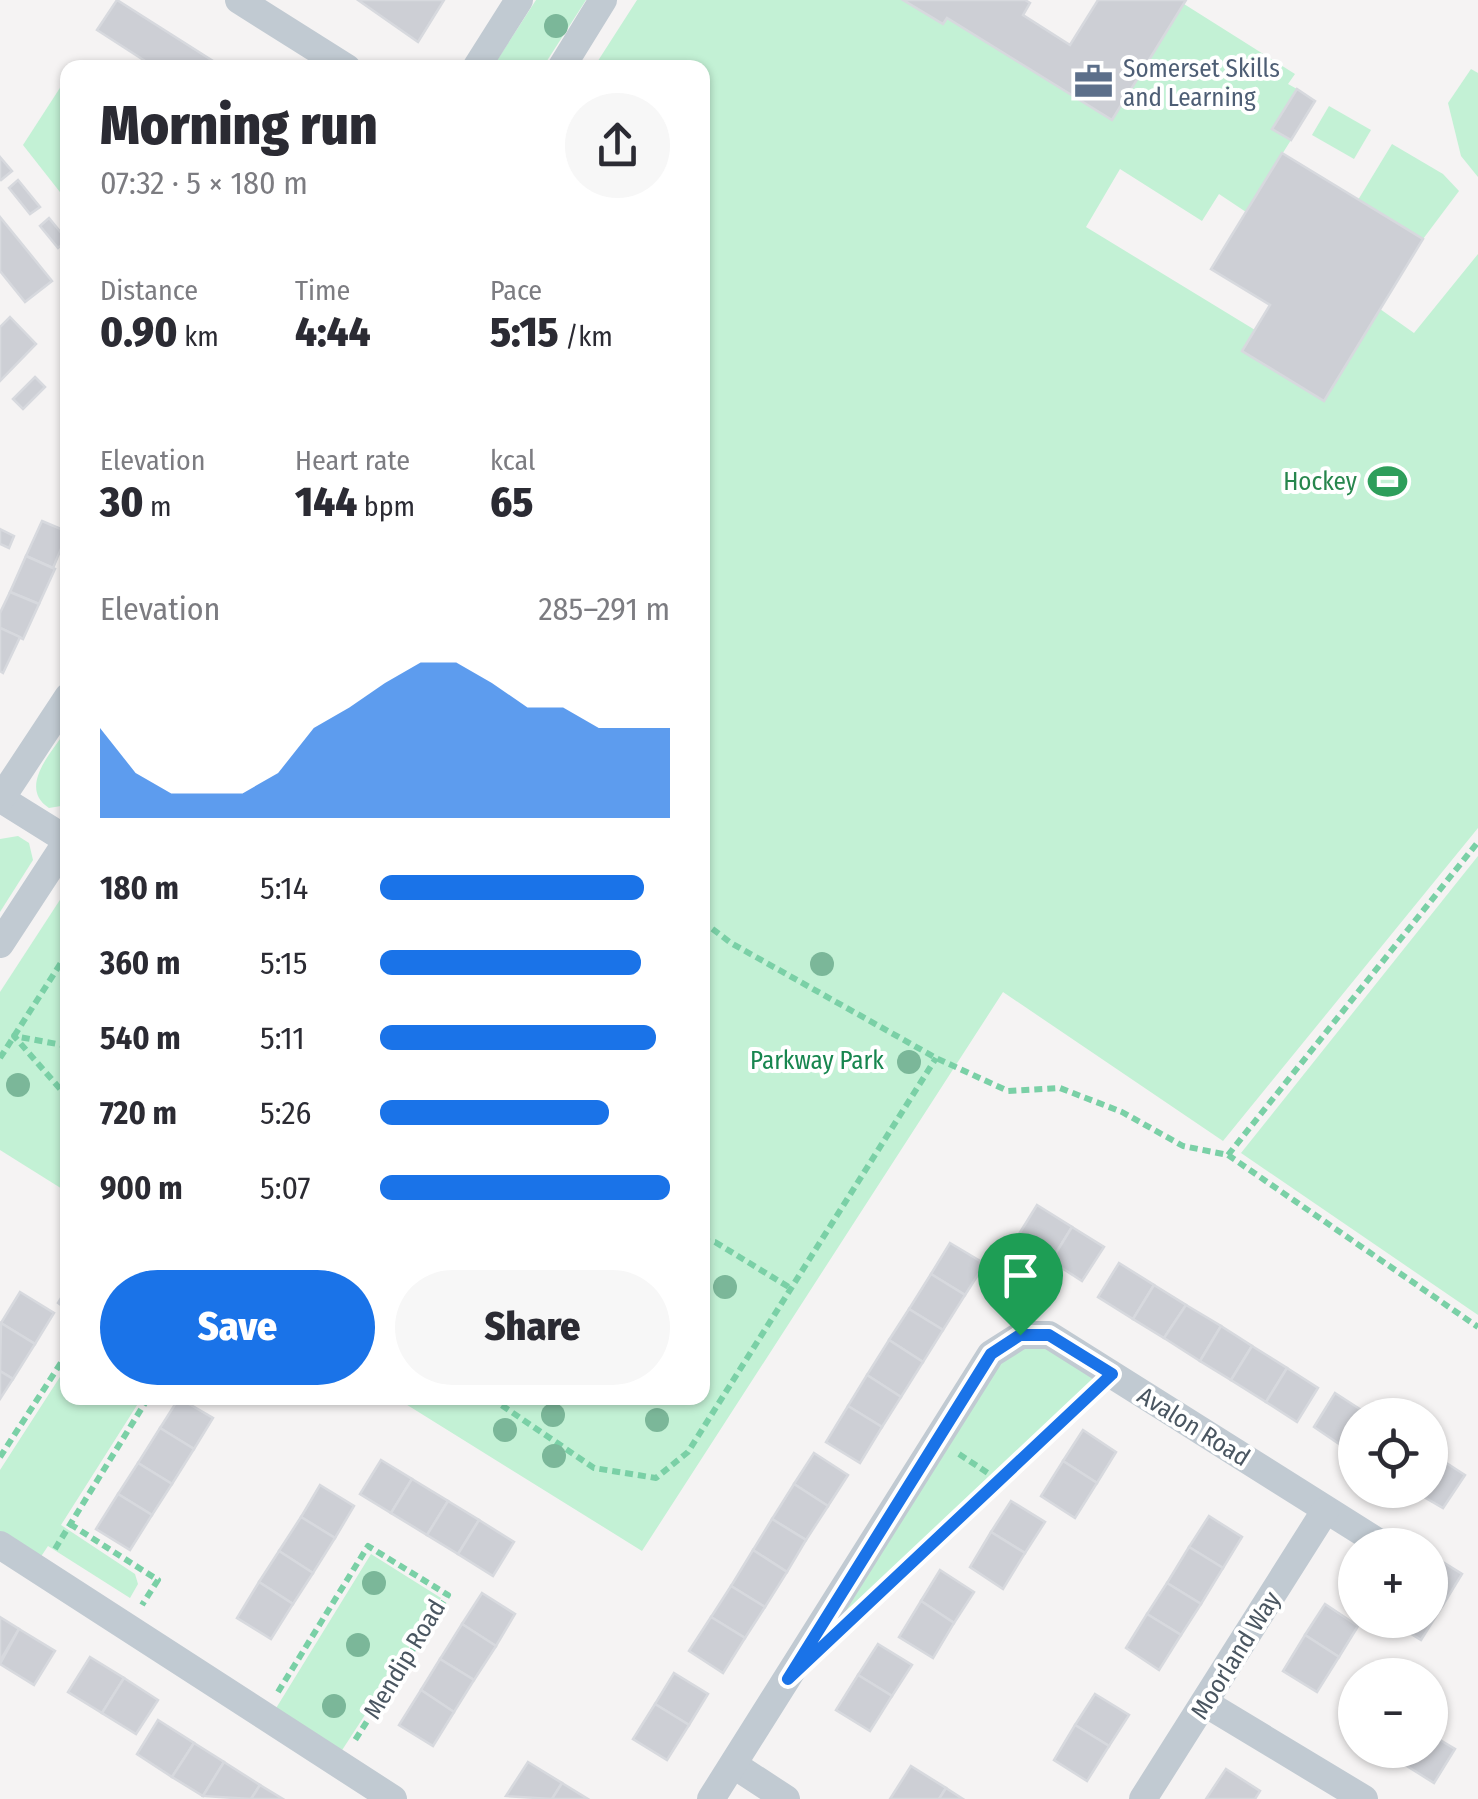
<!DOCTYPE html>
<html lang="en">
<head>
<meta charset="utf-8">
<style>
  body { margin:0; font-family:"Fira Sans Condensed",sans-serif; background:#f7f7f7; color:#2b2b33; height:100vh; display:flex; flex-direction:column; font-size:38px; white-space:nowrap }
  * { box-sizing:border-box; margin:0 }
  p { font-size:32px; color:#7c7c81 }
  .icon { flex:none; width:55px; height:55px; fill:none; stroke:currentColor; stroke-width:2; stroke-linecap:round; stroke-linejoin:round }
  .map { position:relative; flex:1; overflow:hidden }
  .sheet { position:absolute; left:60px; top:60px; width:650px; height:1345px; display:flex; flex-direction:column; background:#fff; border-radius:20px; box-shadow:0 2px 8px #0004 }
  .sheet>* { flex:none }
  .controls { position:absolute; left:1338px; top:1398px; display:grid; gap:20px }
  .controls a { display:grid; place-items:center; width:110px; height:110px; border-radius:50%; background:#fff; box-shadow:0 2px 8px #0004; font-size:50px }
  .pin { position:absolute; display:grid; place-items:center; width:85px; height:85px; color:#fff; margin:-102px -42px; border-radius:50% 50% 50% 0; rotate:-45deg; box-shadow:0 0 10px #0007 }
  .pin .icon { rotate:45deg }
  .round { display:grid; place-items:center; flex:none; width:105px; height:105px; border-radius:52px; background:#f7f7f7 }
  .summary { display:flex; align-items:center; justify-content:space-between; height:170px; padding:0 40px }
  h1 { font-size:55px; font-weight:800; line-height:75px }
  .figures { display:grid; grid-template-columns:repeat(3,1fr); gap:15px; height:170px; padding:10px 40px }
  .figures div { display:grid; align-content:center }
  .figures b { font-size:42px; font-weight:800 }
  .figures small { font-size:28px; font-weight:400 }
  .figures p { font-size:28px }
  .chart { height:280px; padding:20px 40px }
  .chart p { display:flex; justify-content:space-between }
  .chart svg { width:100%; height:180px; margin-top:10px; fill:#1a73e8; opacity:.7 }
  .cta { display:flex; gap:20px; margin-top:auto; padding:20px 40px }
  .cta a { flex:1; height:115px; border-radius:60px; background:#1a73e8; color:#fff; font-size:40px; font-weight:800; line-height:115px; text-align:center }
  .cta a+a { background:#f7f7f7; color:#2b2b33 }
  ul { padding:0 40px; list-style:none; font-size:32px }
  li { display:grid; grid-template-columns:160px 120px 1fr; align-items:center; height:75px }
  li i { height:25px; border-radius:12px; background:#1a73e8 }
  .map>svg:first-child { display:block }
  .green { fill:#c3f1d5 }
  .building { fill:#cdcfd5; stroke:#d7d9de; stroke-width:2.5 }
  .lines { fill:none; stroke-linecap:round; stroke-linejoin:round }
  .path { stroke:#7ad0a6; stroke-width:6; stroke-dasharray:8 5; stroke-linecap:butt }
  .minor { stroke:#c1cad2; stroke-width:28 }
  .tree { fill:#7bb799 }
  .route-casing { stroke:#fff; stroke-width:20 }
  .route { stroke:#1a73e8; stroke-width:12 }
  .labels { text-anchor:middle; stroke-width:8; stroke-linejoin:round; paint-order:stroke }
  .service-label { font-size:25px; fill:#4e5e75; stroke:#fff; text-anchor:start }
  .leisure-label { font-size:25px; fill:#27864d; stroke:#fff; text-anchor:end }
  .park-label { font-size:25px; fill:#17864f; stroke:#fff }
  .street-label { font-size:25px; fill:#4a5661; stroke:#fff }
</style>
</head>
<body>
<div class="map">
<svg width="1478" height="1799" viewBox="0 0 1478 1799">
  <rect width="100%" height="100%" fill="#f5f3f3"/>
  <!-- green -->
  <g class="green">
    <polygon points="536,0 586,0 543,67 492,68"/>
    <polygon points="637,0 903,0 943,24 947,18 1112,120 1184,4 1295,74 1288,84 1297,89 1273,129 1291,140 1246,212 1219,194 1202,221 1120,169 1086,227 1255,330 1242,351 1324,401 1380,309 1414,333 1478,254 1478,828 1223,1141 1003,992 642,1551 396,1398 702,1398 702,68 594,67"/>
    <polygon points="1471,69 1478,73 1478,177 1461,156 1448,103"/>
    <polygon points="67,77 67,201 23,145"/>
    <polygon points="1329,106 1371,130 1354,159 1312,135"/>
    <polygon points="1392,144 1443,174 1459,191 1423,239 1358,200"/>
    <path d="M67,729V805L49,808C17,787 53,751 67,729Z"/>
    <polygon points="18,836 29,843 33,860 0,912 0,839"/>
    <polygon points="1478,856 1478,1315 1241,1153"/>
    <polygon points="67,889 67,1192 0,1150 0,992"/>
    <polygon points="1021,1335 1112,1374 798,1670 991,1354"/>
    <polygon points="67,1366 68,1398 131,1398 139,1402 61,1525 135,1574 138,1584 130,1598 48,1546 34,1567 0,1545 0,1470"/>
    <polygon points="371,1554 441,1598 335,1761 270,1718"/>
  </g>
  <!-- building -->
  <g class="building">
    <polygon points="117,0 224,68 156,68 97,30"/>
    <polygon points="358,0 444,0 418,42"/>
    <polygon points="903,0 1025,0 1030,3 1023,15 1070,45 1098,0 1186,0 1112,120 947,18 943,24"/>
    <polygon points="1297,89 1315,101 1291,140 1272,129"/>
    <polygon points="1282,153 1423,239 1324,401 1242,351 1270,305 1211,269"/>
    <polygon points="0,157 12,171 1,180 0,179"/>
    <polygon points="18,180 40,207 30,214 9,188"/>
    <polygon points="0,217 52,281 25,302 0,271"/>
    <polygon points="49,218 67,240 58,248 40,226"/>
    <polygon points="10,317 36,344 0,381 0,327"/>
    <polygon points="35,377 45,387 23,409 13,399"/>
    <polygon points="42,521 68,532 53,568 26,556"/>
    <polygon points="0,529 14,536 9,548 0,544"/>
    <polygon points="26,556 55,569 39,604 10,592"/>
    <polygon points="10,592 39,604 23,639 0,628 0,613"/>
    <polygon points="0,628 20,637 3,673 0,671"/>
    <polygon points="1037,1205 1072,1227 1051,1261 1016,1239"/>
    <polygon points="1072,1227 1104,1247 1082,1281 1051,1261"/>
    <polygon points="950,1243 985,1264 965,1295 931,1274"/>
    <polygon points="1119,1263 1154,1285 1133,1319 1098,1297"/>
    <polygon points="931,1274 965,1295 943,1330 909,1309"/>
    <polygon points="1154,1285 1186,1305 1164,1338 1133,1319"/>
    <polygon points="68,1287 68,1310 58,1303"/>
    <polygon points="20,1292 54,1313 35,1344 1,1323"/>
    <polygon points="1186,1305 1221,1326 1200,1361 1164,1338"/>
    <polygon points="909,1309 943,1330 923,1362 889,1340"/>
    <polygon points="1,1323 35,1344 13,1379 0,1371"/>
    <polygon points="1221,1326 1252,1346 1231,1380 1200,1361"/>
    <polygon points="889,1340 923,1362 901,1397 867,1375"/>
    <polygon points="1252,1346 1287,1368 1266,1402 1231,1380"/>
    <polygon points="1287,1368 1318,1388 1297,1422 1266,1402"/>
    <polygon points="0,1371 13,1379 0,1399"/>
    <polygon points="867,1375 901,1397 882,1427 848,1406"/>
    <polygon points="1335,1393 1366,1413 1355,1415 1355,1432 1345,1448 1314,1427"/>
    <polygon points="179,1398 213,1418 194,1449 160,1428"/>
    <polygon points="848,1406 882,1427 860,1463 826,1442"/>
    <polygon points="160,1428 194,1449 172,1484 138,1463"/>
    <polygon points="1083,1430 1116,1452 1097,1483 1063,1461"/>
    <polygon points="1355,1432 1355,1458 1344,1451"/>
    <polygon points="814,1453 848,1475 828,1506 794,1484"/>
    <polygon points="1434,1455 1465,1475 1443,1508 1412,1490 1430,1490"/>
    <polygon points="381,1460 412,1479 391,1513 360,1494"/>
    <polygon points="1063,1461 1097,1483 1075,1518 1041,1496"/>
    <polygon points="138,1463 172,1484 152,1515 118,1494"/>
    <polygon points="412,1479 448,1501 427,1535 391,1513"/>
    <polygon points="794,1484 828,1506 806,1540 772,1519"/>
    <polygon points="320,1485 354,1506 335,1538 301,1517"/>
    <polygon points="118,1494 152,1515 130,1550 96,1529"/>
    <polygon points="448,1501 479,1520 458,1554 427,1535"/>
    <polygon points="1011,1501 1045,1522 1025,1553 991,1532"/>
    <polygon points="1209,1516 1242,1537 1223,1568 1189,1547"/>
    <polygon points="301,1517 335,1538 313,1573 279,1551"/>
    <polygon points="772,1519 806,1540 787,1572 753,1550"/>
    <polygon points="479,1520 514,1542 493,1576 458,1554"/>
    <polygon points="991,1532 1025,1553 1003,1589 970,1567"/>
    <polygon points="1189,1547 1223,1568 1201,1604 1167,1583"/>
    <polygon points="753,1550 787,1572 765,1607 731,1586"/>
    <polygon points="279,1551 313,1573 293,1604 259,1582"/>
    <polygon points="1430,1554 1462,1574 1443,1605 1430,1597"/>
    <polygon points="940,1570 974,1592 954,1623 921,1601"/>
    <polygon points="259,1582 293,1604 271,1639 237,1618"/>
    <polygon points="1167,1583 1201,1604 1181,1635 1147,1614"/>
    <polygon points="731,1586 765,1607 745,1638 711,1617"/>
    <polygon points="482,1593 515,1614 496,1646 462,1624"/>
    <polygon points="1430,1597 1443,1605 1421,1640 1389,1620 1430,1620"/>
    <polygon points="921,1601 954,1623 933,1658 899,1637"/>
    <polygon points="1325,1604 1358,1626 1339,1657 1305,1635"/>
    <polygon points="1147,1614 1181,1635 1159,1670 1126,1648"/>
    <polygon points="0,1617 19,1629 0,1661"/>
    <polygon points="711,1617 745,1638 723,1673 689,1651"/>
    <polygon points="462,1624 496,1646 474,1680 440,1659"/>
    <polygon points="19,1629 55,1651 34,1685 0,1664"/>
    <polygon points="1305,1635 1339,1657 1317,1692 1283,1671"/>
    <polygon points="878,1644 912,1665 892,1696 858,1675"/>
    <polygon points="90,1657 124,1678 102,1713 68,1692"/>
    <polygon points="440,1659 474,1680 454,1712 421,1690"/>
    <polygon points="674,1673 708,1694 689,1725 655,1704"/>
    <polygon points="858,1675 892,1696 870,1731 836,1710"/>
    <polygon points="124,1678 158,1700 136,1734 102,1713"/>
    <polygon points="421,1690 454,1712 433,1746 399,1725"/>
    <polygon points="1095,1694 1129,1715 1109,1746 1075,1725"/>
    <polygon points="655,1704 689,1725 667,1760 633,1739"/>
    <polygon points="158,1720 194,1743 172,1777 137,1754"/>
    <polygon points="1075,1725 1109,1746 1087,1781 1054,1760"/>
    <polygon points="1430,1734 1455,1749 1434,1783 1402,1763 1411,1750 1430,1750"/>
    <polygon points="194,1743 224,1762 203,1796 172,1777"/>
    <polygon points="1382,1750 1411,1750 1402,1763"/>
    <polygon points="224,1762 260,1785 251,1799 203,1796"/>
    <polygon points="528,1762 562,1783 552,1799 506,1796"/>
    <polygon points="911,1766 946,1788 939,1799 890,1799"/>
    <polygon points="1226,1769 1260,1791 1255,1799 1206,1799"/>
    <polygon points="562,1783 588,1799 552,1799"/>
    <polygon points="260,1785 283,1799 251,1799"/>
    <polygon points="946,1788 963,1799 939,1799"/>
  </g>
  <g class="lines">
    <!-- path -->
    <g class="path">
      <polyline points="702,921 731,943 936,1058 1008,1091 1060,1088 1122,1112 1183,1146 1228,1155 1478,1327"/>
      <polyline points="68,1046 14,1036 68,1098"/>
      <polyline points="0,1058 68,952"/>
      <polyline points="1228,1155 1478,842"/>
      <polyline points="702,1241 715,1242 792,1289"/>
      <polyline points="491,1398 594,1468 656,1478 688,1452 936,1058"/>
      <polyline points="959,1454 1000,1481"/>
      <polyline points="0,1457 68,1352"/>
      <polyline points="70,1524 158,1580 142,1605"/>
      <polyline points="55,1549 148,1398"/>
      <polyline points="880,1593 1089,1396"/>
      <polyline points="278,1692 368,1546 448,1595 355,1740"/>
    </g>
    <!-- minor -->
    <g class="minor">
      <polyline points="239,0 347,68"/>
      <polyline points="476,68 519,0"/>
      <polyline points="561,68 603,0"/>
      <polyline points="1,799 67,840"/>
      <polyline points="0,800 68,697"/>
      <polyline points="0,944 68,840"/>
      <polyline points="0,1545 393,1799"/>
      <polyline points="1205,1703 1364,1799"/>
      <polyline points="734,1765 786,1799"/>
      <polyline points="711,1799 991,1354 1021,1335 1049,1335 1381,1544"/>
      <polyline points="1143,1799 1325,1511"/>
    </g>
  </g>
  <!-- trees -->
  <g class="tree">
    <circle cx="556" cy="26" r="12"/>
    <circle cx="822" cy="964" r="12"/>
    <circle cx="909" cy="1062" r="12"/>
    <circle cx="18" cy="1085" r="12"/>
    <circle cx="725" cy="1287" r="12"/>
    <circle cx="553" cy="1415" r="12"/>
    <circle cx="657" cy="1420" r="12"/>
    <circle cx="505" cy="1430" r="12"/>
    <circle cx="554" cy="1456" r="12"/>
    <circle cx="374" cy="1583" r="12"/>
    <circle cx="358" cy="1645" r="12"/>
    <circle cx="334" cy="1706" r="12"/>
  </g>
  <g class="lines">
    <defs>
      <polygon id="route" points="1020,1335 1049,1335 1112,1374 788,1679 991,1354"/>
    </defs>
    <!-- route casing -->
    <use href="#route" class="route-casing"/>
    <!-- route -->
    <use href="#route" class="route"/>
  </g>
  <!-- icons -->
  <defs>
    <symbol id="office-bare" viewBox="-9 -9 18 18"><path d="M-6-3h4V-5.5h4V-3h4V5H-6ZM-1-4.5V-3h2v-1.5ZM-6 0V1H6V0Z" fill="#5c6f8a" stroke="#fff" stroke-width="2.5" paint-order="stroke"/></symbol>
    <symbol id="stadium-bare" viewBox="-9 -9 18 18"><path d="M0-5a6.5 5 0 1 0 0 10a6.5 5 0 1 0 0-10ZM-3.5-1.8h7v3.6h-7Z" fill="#2e9e5b" stroke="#fff" stroke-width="2.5" paint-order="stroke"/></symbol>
  </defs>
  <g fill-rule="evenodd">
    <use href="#office-bare" x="1066" y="54" width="55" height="55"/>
    <use href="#stadium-bare" x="1360" y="454" width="55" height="55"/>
  </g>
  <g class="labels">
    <!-- service labels -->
    <g class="service-label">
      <text x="1123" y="77">Somerset Skills<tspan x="1123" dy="29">and Learning</tspan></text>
    </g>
    <!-- leisure labels -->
    <g class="leisure-label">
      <text x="1357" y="490">Hockey</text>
    </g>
    <!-- park labels -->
    <g class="park-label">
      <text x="817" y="1069">Parkway Park</text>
    </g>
    <!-- street labels -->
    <g class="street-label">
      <text transform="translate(1194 1426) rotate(32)" y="9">Avalon Road</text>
      <text transform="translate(1235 1655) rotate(-58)" y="9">Moorland Way</text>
      <text transform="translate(404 1659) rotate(-59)" y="9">Mendip Road</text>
    </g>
  </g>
</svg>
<div class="controls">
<a><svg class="icon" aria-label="locate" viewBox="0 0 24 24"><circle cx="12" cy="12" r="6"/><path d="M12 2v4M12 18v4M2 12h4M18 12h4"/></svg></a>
<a>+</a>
<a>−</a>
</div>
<div class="pin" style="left:1020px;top:1335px;background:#1e9e55"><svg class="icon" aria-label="arrive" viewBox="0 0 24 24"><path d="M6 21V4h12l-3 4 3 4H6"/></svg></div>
<section class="sheet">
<div class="summary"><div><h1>Morning run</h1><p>07:32 · 5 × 180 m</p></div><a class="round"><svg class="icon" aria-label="share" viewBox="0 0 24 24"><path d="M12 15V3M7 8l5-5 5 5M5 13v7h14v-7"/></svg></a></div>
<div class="figures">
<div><p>Distance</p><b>0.90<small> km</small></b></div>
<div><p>Time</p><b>4:44</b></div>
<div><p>Pace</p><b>5:15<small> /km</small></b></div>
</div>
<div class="figures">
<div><p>Elevation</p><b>30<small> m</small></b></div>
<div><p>Heart rate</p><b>144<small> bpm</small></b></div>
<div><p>kcal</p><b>65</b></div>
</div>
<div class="chart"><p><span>Elevation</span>285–291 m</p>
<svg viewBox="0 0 160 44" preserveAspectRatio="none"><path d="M0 44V22L10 33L20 38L30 38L40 38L50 33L60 22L70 17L80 11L90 6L100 6L110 11L120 17L130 17L140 22L150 22L160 22V44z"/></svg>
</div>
<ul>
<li><b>180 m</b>5:14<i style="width:91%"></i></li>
<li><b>360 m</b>5:15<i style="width:90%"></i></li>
<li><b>540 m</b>5:11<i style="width:95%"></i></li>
<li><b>720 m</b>5:26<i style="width:79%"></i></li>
<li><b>900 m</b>5:07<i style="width:100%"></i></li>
</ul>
<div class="cta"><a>Save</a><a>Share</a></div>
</section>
</div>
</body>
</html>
